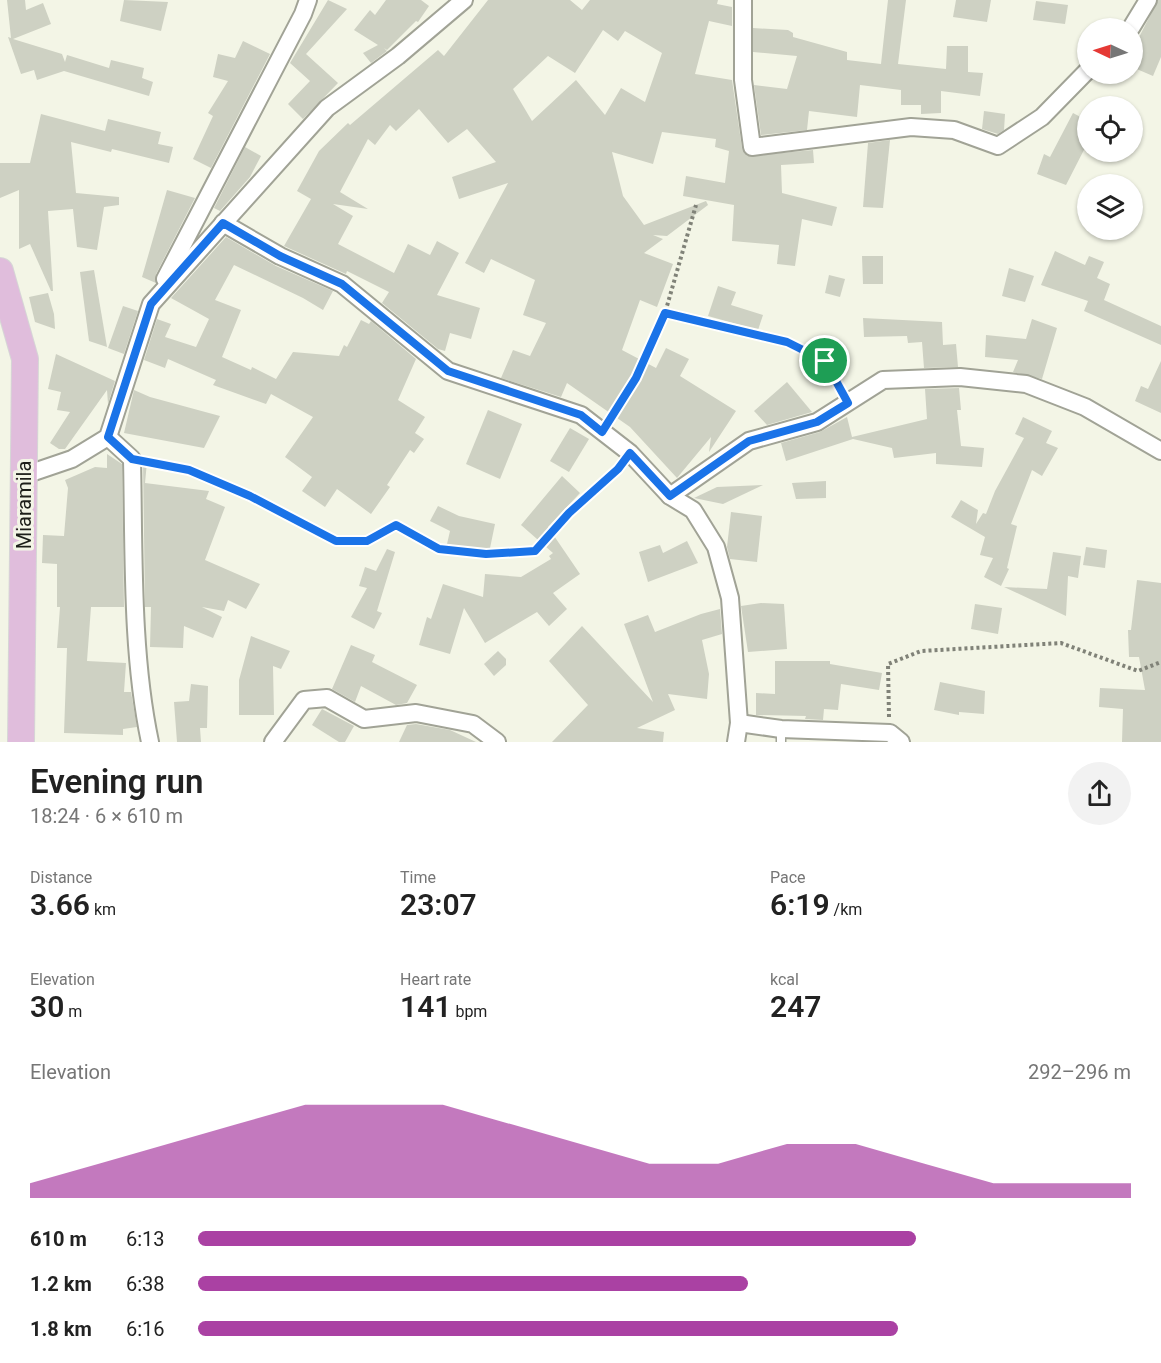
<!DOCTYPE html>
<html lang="en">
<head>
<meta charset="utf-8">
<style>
  body { margin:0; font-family:Roboto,sans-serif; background:#f2f2f2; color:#222; height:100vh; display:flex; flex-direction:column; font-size:22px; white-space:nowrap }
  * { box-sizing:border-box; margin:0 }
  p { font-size:20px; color:#767676 }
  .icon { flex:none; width:33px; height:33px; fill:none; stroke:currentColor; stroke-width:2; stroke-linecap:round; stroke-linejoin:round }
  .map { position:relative; height:742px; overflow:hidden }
  .panel { display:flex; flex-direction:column; background:#fff; flex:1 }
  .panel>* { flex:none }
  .needle { width:39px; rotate:274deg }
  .buttons { position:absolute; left:1077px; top:18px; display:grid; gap:12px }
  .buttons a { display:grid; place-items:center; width:66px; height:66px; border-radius:50%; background:#fff; box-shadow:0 2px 4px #0004; font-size:30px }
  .pin { position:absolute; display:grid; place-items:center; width:51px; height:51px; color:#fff; margin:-26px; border:3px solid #fff; border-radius:50%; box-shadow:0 2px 6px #0007 }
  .round { display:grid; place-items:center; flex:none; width:63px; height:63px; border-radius:32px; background:#f2f2f2 }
  .headline { display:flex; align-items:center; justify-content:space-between; height:102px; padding:0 30px }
  h1 { font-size:33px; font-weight:600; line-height:45px }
  .metrics { display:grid; grid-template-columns:repeat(3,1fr); gap:9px; height:102px; padding:6px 30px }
  .metrics div { display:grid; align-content:center }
  .metrics b { font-size:30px; font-weight:600 }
  .metrics small { font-size:16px; font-weight:400 }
  .metrics p { font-size:16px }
  .chart { height:168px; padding:12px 30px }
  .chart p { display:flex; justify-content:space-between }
  .chart svg { width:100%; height:108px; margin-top:6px; fill:#aa41a3; opacity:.7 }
  ul { padding:0 30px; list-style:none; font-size:20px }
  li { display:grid; grid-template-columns:96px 72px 1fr; align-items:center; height:45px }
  li i { height:15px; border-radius:8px; background:#aa41a3 }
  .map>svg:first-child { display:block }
  .building { fill:#ced1c3; fill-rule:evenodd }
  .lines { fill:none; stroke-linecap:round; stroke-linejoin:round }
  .lane-casing { stroke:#a1a396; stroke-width:11 }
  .street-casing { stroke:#a1a396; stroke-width:20 }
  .primary-casing { stroke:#d6d6d6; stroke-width:28 }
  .path { stroke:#808278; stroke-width:4; stroke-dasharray:3 3; stroke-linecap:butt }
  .lane { stroke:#fff; stroke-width:8 }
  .street { stroke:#fff; stroke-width:16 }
  .primary { stroke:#e0bddc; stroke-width:26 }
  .route-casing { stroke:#fff; stroke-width:12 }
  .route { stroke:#1a73e8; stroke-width:8 }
  .labels { text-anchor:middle; stroke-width:6; stroke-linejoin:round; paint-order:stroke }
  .street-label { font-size:20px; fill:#1d1e19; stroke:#f3f5e6 }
</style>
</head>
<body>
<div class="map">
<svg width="1161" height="742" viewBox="0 0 1161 742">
  <rect width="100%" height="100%" fill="#f3f5e6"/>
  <!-- building -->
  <g class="building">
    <polygon points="7,0 25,0 26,10 43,3 51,24 13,39 62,54 65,62 67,55 109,68 111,60 144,68 142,78 153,82 149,96 64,71 37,80 34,70 21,74 8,37 11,38"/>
    <polygon points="124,0 168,2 161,31 120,21"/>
    <polygon points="328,0 347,9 306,54 338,83 303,119 288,104 310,81 290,63"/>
    <polygon points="386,0 421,0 429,6 418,22 416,21 387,50 384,48 387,51 371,63 363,53 378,45 354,30 370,10 375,15"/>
    <path d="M488,0H570L582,10L590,0H718L717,4L732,7V26L709,21L695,74L732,80L742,148L747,156L813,150L814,163L781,165L782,193L837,207L832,226L802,219L795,266L777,264L779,245L732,241L734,205L683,196L686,176L725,183L729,151L715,147L716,139L662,132L653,164L612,152L623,196L644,225L706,201L708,205L667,236L653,235L663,239L644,253L673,264L657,307L640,300L622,350L656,368L666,348L689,359L680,376L736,411L709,452L711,437L677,478L630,427L567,383L561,397L501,378L513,350L530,356L546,323L523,315L535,280L491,259L484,273L465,263L508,183L459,199L452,177L496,162L467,129L448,143L419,109L396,131L390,125L375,145L368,139L340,192L368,209L333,204L353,216L338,244L394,273L408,244L430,255L437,241L459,253L437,295L480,308L471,339L450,333L445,351L438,349L382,303L389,292L347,271L346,274L284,246L311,199L297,191L319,151L348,123L350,125L438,50L444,56ZM603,30L618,41L625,31L662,53L645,102L621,88L605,115L576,80L532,121L513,89L548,56L575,73Z"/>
    <polygon points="888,0 906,0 898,64 946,69 947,46 968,46 968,72 983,73 980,96 941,91 941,113 921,114 921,105 901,105 901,90 860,85 857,117 809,111 807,130 761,135 754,85 787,89 797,56 753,52 753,28 788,30 793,33 793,37 847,52 847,60 881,64"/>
    <polygon points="956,0 991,0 987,22 953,17"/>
    <polygon points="1158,0 1161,0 1161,57 1153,76 1132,67 1132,51"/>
    <polygon points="1036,1 1068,5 1065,24 1033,20"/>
    <polygon points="243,41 270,54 211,168 193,159 213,116 208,113 228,81 213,77 218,54 235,58"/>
    <polygon points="984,111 1005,114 1004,130 998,134 982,129"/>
    <polygon points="1073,113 1088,121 1088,142 1066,185 1037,174 1044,154 1050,157"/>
    <polygon points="41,114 105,131 108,119 161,132 158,144 173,147 169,163 112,149 111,152 71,142 76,193 119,197 119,205 104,207 97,250 77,247 73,209 48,211 53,291 51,291 30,244 19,249 19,190 0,198 0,163 30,163"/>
    <polygon points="890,140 883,208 863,207 868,143"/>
    <polygon points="245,147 261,156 250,177 220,211 214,208"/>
    <polygon points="167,190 195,198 156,274 156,283 142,277"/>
    <polygon points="226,237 276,266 333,291 323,310 303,298 234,265 215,300 241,310 222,357 251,370 252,367 276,379 293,352 339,356 344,345 347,347 361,320 369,324 371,321 416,359 398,400 425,417 415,433 424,439 414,453 410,450 387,485 390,487 371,514 337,489 325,507 302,491 312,477 285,457 313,417 271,394 266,404 213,385 216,380 168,359 165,368 144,360 157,319 171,324 165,337 196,347 209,319 171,298"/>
    <polygon points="1055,251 1085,265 1089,256 1104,262 1097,278 1110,284 1104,300 1161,326 1161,345 1084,311 1088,301 1041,285"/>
    <polygon points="862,256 883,256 883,284 863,284"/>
    <polygon points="1009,268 1034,276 1025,302 1002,296"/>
    <polygon points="94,270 107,347 89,341 80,272"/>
    <polygon points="829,275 845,279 840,297 825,293"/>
    <polygon points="718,286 736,292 731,305 763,315 758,330 708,316"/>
    <polygon points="48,293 54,314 55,329 35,322 29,297"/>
    <polygon points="123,306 138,311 124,354 108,348"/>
    <polygon points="863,318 942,322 943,345 956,344 958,367 924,368 922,342 908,343 907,336 864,337"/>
    <polygon points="1032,319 1057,328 1042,379 1013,372 1018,360 985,357 986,335 1026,339"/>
    <polygon points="56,354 115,381 108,404 107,390 65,449 59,449 50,443 70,412 57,410 61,392 48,389"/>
    <polygon points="1161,361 1161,413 1135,401 1141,386 1148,389"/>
    <polygon points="787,382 812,412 767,425 754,411"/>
    <polygon points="959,388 961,410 957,410 961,446 984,448 982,467 936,464 936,453 894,458 892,448 853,439 786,461 781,443 820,432 847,417 852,437 927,419 925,389"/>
    <polygon points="134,390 150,397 220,416 204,448 124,433"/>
    <polygon points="488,410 522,424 500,479 466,464"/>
    <polygon points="1023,417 1052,431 1046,443 1058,448 1042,476 1032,470 1011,524 1017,526 1007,568 1009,569 1001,586 984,577 993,558 980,555 985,537 951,517 961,500 978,510 976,524 983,513 986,514 995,491 1024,438 1015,434"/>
    <polygon points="570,428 589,439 569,472 550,461"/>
    <polygon points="107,454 122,464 124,607 91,607 87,661 126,663 124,692 131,692 137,727 123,729 123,735 64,733 67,648 57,648 60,607 57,607 57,564 42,563 43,535 64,536 68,488 65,480 95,467 107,468"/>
    <polygon points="143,461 147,462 145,483 209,491 206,499 225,507 205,560 260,584 246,609 228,600 224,611 202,607 222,617 213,638 184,626 183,648 150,647 151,607 145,607"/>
    <polygon points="562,476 580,493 548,527 580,574 553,593 567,609 549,626 537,612 485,643 464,608 450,654 419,645 427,617 431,619 443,584 483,597 485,574 521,577 551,559 549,556 553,553 521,525"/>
    <polygon points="826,481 826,498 796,499 792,483"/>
    <polygon points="763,485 723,504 694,498 717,487"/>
    <polygon points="438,506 459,516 495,524 489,553 447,544 450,531 430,521"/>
    <polygon points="731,512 762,516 757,562 730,559 727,547"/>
    <polygon points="687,541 698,563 648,582 639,552 660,545 663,553"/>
    <polygon points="1086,547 1107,550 1105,568 1083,565"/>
    <polygon points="387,549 395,552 377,611 382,613 374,629 351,617 367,588 359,586 365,567 376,571"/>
    <polygon points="1053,552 1081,556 1078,578 1068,576 1066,616 1004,587 1047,589"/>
    <polygon points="1137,580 1161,583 1161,742 1122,742 1123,709 1099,707 1100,688 1145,690 1139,657 1129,657 1128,630 1131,630"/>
    <polygon points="761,603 784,604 787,649 748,652 741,606"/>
    <polygon points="975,604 1002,608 998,634 971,629"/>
    <polygon points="720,609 722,634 702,640 709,674 707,699 668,694 675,710 637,728 664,732 663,742 552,742 588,705 549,661 582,626 653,702 624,624 648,615 655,632 701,614"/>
    <polygon points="251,636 290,651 281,669 273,666 274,715 239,715 239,680"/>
    <polygon points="351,645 375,655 372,662 417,685 407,703 396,705 361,686 355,702 332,689"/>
    <polygon points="498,651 506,659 506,665 494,676 484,664"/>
    <polygon points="775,661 830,661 830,664 882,673 879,690 841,684 838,710 824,709 823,720 805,719 806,716 756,715 756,693 775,694"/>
    <polygon points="940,682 985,691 984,714 959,712 959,715 934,710"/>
    <polygon points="191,684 208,686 207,728 200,728 201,742 177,742 174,702 189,701"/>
    <polygon points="322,709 354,726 345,742 339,742 312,725"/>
    <polygon points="416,724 450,730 476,742 399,742 407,725"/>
  </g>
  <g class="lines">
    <defs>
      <polyline id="lane" points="781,729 781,742"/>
      <g id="street">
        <polyline points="743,0 743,80 752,147 911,127 954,130 998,146 1042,117 1088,70"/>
        <polyline points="1131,28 1148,0"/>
        <polyline points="223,223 280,256 342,284 448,371 581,415 630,453 670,496 693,510 716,547 730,598 739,723 736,742"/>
        <polyline points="165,279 303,14 308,0"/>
        <path d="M108,437L132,459C134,550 131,653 150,742"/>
        <polyline points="25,475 72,459 108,437 151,304 327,108 398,56 464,0"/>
        <polyline points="670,496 749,441 817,422 883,380 960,377 1026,384 1085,407 1161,451"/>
        <polyline points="739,723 781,729 890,733 901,742"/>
        <polyline points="273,742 304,700 327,698 364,719 416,713 473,724 497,742"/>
      </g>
      <polyline id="primary" points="0,271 25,359 21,742"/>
    </defs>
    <!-- lane casing -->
    <use href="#lane" class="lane-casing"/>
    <!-- street casing -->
    <use href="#street" class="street-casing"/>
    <!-- primary casing -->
    <use href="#primary" class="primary-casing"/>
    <!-- path -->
    <g class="path">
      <polyline points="665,313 787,342 825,361 839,386"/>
      <polyline points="611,418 636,378 665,313 696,205"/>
      <polyline points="150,463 189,470 250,496 336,541 367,541 396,525 439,549 486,554 535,551 569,513 620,467"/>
      <polyline points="889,717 888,664 921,651 1061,643 1138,671 1161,662"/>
    </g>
    <!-- lane -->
    <use href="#lane" class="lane"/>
    <!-- street -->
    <use href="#street" class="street"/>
    <!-- primary -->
    <use href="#primary" class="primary"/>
  </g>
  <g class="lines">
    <defs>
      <polygon id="route" points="223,223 280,256 342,284 448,371 581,415 602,432 636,378 665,313 787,342 825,361 848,403 817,422 749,441 670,496 630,453 618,469 569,513 535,551 486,554 439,549 396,525 367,541 336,541 250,496 189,470 132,459 108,437 151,304"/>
    </defs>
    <!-- route casing -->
    <use href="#route" class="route-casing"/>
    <!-- route -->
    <use href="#route" class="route"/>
  </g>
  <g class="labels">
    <!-- street labels -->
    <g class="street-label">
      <text transform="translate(24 505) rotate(-90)" y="7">Miaramila</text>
    </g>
  </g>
</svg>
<div class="buttons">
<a><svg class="needle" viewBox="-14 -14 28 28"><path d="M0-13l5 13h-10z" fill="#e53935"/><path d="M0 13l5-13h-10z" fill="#767676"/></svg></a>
<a><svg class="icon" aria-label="locate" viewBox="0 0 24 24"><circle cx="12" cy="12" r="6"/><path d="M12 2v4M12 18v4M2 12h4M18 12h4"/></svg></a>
<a><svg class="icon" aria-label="layers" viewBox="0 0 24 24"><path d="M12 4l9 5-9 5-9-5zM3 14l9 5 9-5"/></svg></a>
</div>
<div class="pin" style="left:825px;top:361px;background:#1e9e55"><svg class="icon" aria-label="arrive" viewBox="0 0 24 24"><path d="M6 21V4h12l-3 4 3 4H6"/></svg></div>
</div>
<section class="panel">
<div class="headline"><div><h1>Evening run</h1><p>18:24 · 6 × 610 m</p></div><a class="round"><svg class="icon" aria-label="share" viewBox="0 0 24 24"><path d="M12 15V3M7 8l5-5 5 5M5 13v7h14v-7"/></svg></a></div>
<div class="metrics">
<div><p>Distance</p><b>3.66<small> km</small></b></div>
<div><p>Time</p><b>23:07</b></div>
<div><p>Pace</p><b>6:19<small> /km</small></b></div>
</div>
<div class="metrics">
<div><p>Elevation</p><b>30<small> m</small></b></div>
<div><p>Heart rate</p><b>141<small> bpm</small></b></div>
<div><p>kcal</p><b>247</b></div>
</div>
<div class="chart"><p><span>Elevation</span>292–296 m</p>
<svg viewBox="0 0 160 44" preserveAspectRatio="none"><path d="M0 44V38L10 30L20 22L30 14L40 6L50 6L60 6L70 14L80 22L90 30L100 30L110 22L120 22L130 30L140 38L150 38L160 38V44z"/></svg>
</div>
<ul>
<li><b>610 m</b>6:13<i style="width:77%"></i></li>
<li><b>1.2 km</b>6:38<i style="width:59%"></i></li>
<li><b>1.8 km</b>6:16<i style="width:75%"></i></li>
</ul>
</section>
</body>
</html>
